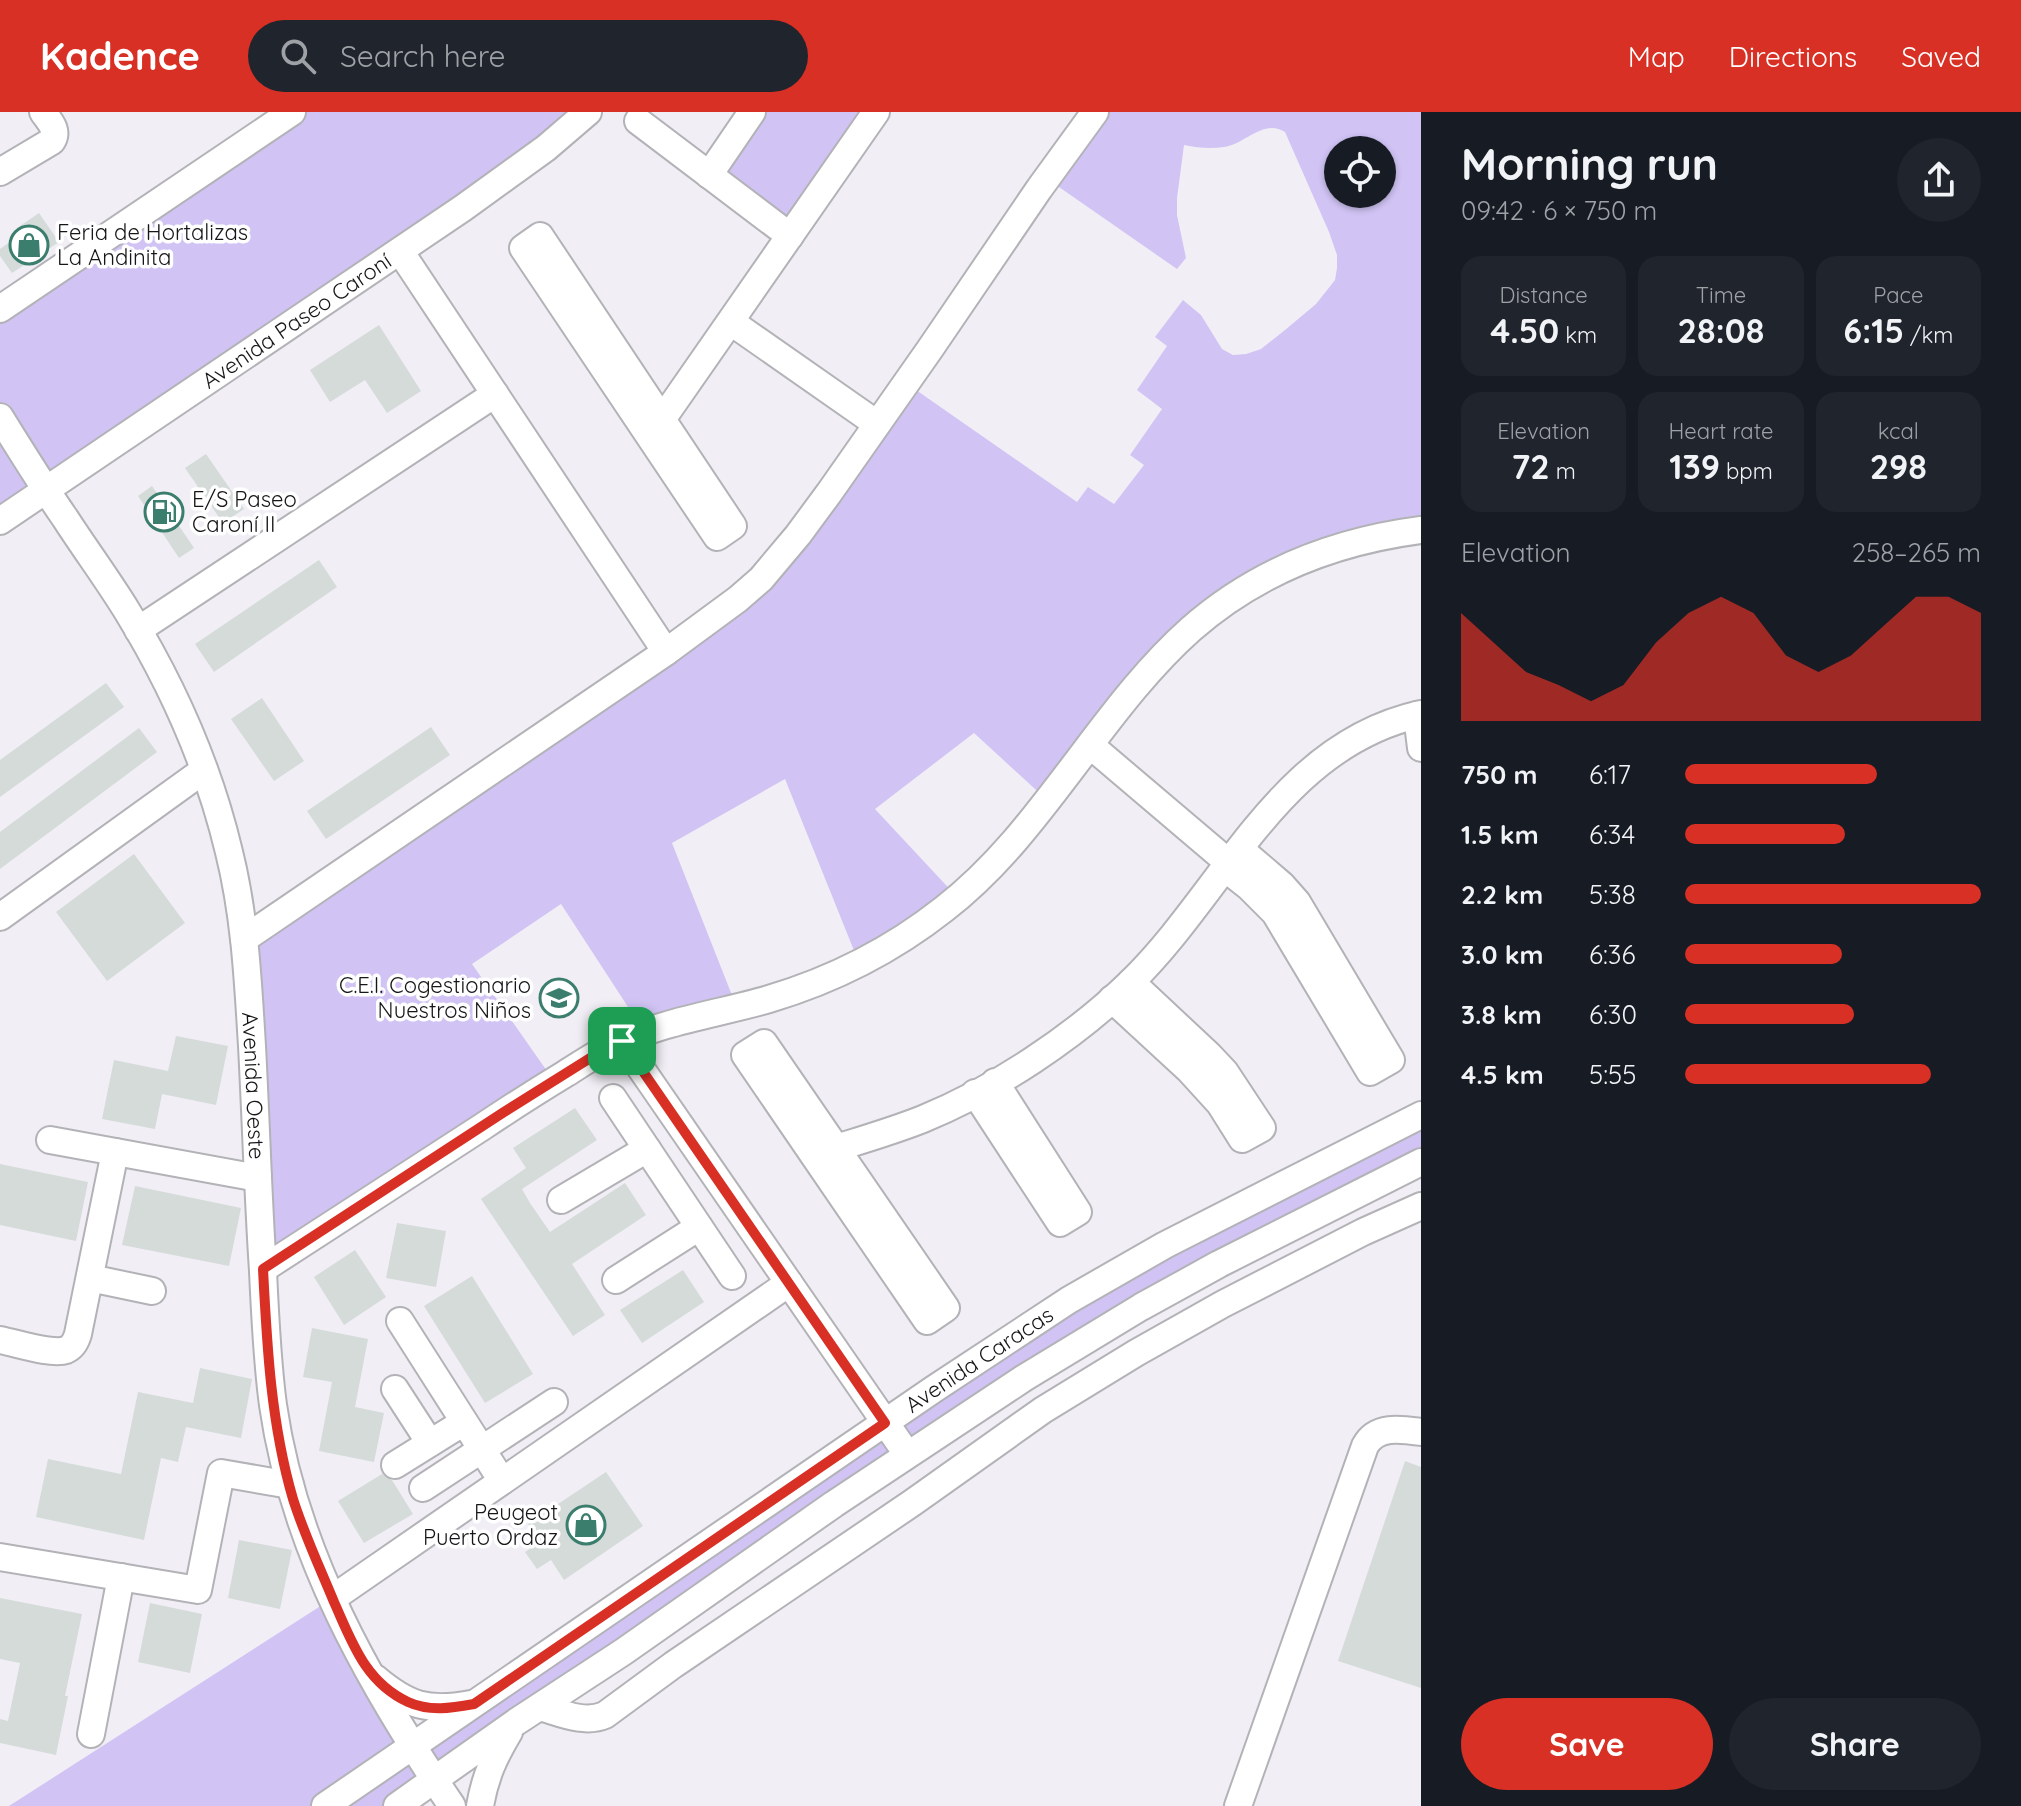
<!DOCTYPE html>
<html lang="en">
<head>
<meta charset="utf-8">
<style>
  body { margin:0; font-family:Quicksand,sans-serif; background:#20242c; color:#f1f3f6; height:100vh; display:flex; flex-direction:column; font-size:30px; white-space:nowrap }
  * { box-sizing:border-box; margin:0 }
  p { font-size:26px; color:#9ea1a6 }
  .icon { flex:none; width:44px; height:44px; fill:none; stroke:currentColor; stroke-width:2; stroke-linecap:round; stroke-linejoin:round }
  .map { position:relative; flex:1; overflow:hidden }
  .side { display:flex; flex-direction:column; background:#171b24; width:600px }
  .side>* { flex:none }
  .controls { position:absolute; left:1324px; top:24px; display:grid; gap:16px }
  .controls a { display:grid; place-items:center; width:72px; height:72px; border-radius:50%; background:#171b24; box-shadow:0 2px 6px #0004; font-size:40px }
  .pin { position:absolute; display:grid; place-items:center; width:68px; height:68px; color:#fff; margin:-34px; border-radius:16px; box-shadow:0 4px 12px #0006 }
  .round { display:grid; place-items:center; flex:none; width:84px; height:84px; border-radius:42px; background:#20242c }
  .head { display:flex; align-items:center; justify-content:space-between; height:136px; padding:0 40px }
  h1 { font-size:44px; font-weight:700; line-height:60px }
  .figures { display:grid; grid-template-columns:repeat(3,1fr); gap:12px; height:136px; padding:8px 40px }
  .figures div { display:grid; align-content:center; border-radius:20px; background:#20242c; text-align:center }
  .figures b { font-size:34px; font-weight:700 }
  .figures small { font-size:22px; font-weight:400 }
  .figures p { font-size:22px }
  .chart { height:224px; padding:16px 40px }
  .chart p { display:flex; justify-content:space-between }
  .chart svg { width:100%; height:144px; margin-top:8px; fill:#d93025; opacity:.7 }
  .action { display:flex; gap:16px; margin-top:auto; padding:16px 40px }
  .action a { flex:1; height:92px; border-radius:48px; background:#d93025; color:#fff; font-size:32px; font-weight:700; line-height:92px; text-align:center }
  .action a+a { background:#20242c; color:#f1f3f6 }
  ul { padding:0 40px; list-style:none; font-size:26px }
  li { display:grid; grid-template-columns:128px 96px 1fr; align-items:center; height:60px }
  li i { height:20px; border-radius:10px; background:#d93025 }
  header { display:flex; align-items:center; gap:48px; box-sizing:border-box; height:112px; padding:0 40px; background:#d93025; color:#fff }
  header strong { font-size:38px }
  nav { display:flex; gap:44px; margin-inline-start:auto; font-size:28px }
  .search { width:560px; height:72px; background:#20242c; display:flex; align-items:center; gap:20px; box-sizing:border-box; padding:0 28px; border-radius:44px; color:#9ea1a6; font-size:30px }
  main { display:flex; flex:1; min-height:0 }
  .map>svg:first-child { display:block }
  .green { fill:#d1c4f5; fill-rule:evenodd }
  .building { fill:#d4dbd9 }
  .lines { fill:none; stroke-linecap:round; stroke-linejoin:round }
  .minor-casing { stroke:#b3b2b7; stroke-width:30 }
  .minor { stroke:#fff; stroke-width:26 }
  .route-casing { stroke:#fff; stroke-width:16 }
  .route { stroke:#d93025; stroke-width:10 }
  .labels { text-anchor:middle; stroke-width:7; stroke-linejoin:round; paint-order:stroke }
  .poi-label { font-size:22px; fill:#161517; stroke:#fff; text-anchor:start }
  .street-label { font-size:22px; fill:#161517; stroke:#fff }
</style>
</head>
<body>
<header>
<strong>Kadence</strong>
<div class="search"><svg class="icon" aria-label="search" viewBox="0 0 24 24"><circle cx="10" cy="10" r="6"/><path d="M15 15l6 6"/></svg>Search here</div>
<nav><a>Map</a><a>Directions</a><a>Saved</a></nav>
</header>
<main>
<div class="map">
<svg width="1421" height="1694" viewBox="0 0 1421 1694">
  <rect width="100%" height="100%" fill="#f1eff5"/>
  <!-- green -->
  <g class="green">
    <polygon points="292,0 588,0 0,409 0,197"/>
    <polygon points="752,0 876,0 790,124 709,63"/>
    <path d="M1095,0H1421V418L1390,423L1215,498L1048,689L974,621L875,697L958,786L859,851L785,667L672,731L737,896L645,921L561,792L472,852L554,969L263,1157L244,827L738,487L906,271L1077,390L1088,375L1114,392L1144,353L1130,343L1162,297L1137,278L1167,234L1155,225L1183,188L1201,203L1222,237L1233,243L1246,242L1261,237L1285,218L1316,192L1335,168L1337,156V143L1329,120L1285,20C1264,6 1245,32 1224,35C1212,37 1197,36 1184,33L1177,86V103L1186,146L1177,157L1046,66ZM1338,38H1382V82H1338Z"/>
    <polygon points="1421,1003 1421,1050 1219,1152 397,1694 9,1694 333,1486 412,1634 934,1277"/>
  </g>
  <!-- building -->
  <g class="building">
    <polygon points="39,101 59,130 12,161 0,144 0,137 21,122 17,116"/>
    <polygon points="379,213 421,279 387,301 365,268 330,290 310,258"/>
    <polygon points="206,342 244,397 223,411 185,356"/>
    <polygon points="152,374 194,436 179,446 138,384"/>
    <polygon points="319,448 337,475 214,560 195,532"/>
    <polygon points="106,571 124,595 0,685 0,648"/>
    <polygon points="262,586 304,649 274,669 231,607"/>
    <polygon points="431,615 450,643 326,727 307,699"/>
    <polygon points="139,616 157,640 0,757 0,720"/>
    <polygon points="134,742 185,811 107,869 56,800"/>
    <polygon points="176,924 228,934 216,993 162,982 155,1017 102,1007 114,948 168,959"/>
    <polygon points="575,996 597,1028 522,1077 530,1091 550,1120 625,1071 646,1103 572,1152 605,1203 573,1224 481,1087 526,1056 513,1036"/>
    <polygon points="0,1052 88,1070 76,1129 0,1113"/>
    <polygon points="135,1074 241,1096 229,1154 122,1133"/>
    <polygon points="397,1111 446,1119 436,1175 386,1166"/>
    <polygon points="355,1138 386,1185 344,1213 314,1165"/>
    <polygon points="683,1158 704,1190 642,1231 620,1198"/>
    <polygon points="472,1164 533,1262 485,1291 424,1194"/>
    <polygon points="312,1216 368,1227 355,1295 384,1301 374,1350 319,1339 332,1270 303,1265"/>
    <polygon points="200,1256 252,1267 241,1326 186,1315 178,1350 161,1346 144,1428 36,1405 48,1347 121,1362 138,1280 193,1291"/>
    <polygon points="1405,1349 1421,1355 1421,1576 1338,1549"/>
    <polygon points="606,1360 643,1414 564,1468 551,1448 537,1457 525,1440 540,1430 528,1412"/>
    <polygon points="382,1362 392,1368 413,1402 364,1431 338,1389"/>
    <polygon points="239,1428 292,1438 280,1497 228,1486"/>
    <polygon points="0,1486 82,1502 65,1584 68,1584 56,1643 0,1631 0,1607 8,1609 20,1551 0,1547"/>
    <polygon points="150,1491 202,1502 190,1561 138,1550"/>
  </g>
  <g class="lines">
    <defs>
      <g id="minor">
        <polyline points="638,9 790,124"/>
        <path d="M0,60L52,29C59,18 49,9 43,0"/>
        <polyline points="709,63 752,0"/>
        <polygon points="540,124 733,414 717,425 523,136"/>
        <polyline points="400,139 666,540"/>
        <polyline points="0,197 292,0"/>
        <polyline points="731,210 877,312"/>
        <path id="s1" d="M0,305C21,339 42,373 65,406C85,437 108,468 127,499C173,574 209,656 229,740C245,804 248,869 252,934C256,1009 258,1084 263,1159C265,1203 267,1249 273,1293C294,1440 370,1573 452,1694"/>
        <polyline points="654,319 876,0"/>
        <path id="s2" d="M0,409L463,96L546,36L588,0"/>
        <polyline points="138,518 495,282"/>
        <polyline points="1417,603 1421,636"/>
        <polyline points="1090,633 1229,751"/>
        <polyline points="1225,756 1249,775 1275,801 1370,960 1391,948 1297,790 1282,773 1240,737"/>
        <polyline points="0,805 204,658"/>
        <polyline points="244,827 666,540 738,487 761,467 798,423 829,381 930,237 1039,77 1095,0"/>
        <polyline points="1112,887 1189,958 1220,992 1242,1027 1262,1016 1225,960 1209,943 1131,870"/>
        <polyline points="622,929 907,1342"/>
        <polygon points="764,931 946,1196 927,1209 745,943"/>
        <polyline points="975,981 1060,1111 1078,1100 995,970"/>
        <polyline points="613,986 732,1164"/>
        <polyline points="50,1028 258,1066"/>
        <path d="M814,1043C851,1031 888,1021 923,1007C996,977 1073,926 1130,871C1225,779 1279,633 1421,602"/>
        <polyline points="561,1088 647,1037"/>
        <path d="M263,1157C336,1110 409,1062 482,1015C509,997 537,979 565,962C581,952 597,941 614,933C662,909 718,902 769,887C833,868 892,838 944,797C997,756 1036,704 1076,651C1111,605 1147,556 1191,517C1256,460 1336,429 1421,418"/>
        <polyline points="90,1166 152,1179"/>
        <polyline points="616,1168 699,1115"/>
        <polyline points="400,1209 502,1369"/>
        <path d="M0,1228C16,1231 52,1243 66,1238C73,1235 76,1229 78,1222L115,1040"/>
        <polyline points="395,1277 430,1331"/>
        <polyline points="395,1353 464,1310"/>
        <polyline points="423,1376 554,1290"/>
        <polyline points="0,1445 198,1478 221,1361 290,1373"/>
        <polyline points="333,1486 789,1171"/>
        <path d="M375,1566C408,1594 428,1600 471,1592"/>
        <path d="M540,1595C561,1601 584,1612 605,1603L673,1553L912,1391L1043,1298L1136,1241L1223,1192L1363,1120L1421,1094"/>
        <polyline points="91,1622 121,1465"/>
        <path id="s3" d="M325,1694L934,1277L1069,1188L1165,1133L1421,1003"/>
        <polyline points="397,1694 516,1610 623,1540 834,1392 1024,1266 1141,1195 1219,1152 1421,1050"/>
        <path d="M480,1694C485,1665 494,1645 509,1620"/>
        <path d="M1238,1694L1365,1334C1376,1313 1401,1317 1421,1320"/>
      </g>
    </defs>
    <!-- minor casing -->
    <use href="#minor" class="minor-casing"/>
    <!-- minor -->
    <use href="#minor" class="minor"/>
  </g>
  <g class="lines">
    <defs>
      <path id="route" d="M622,929L885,1311L474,1592C452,1596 430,1600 408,1590C365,1570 352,1530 334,1490C320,1456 304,1422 293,1387C271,1312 267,1235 263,1157L504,1000L611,933Z"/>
    </defs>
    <!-- route casing -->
    <use href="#route" class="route-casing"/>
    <!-- route -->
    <use href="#route" class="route"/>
  </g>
  <!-- icons -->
  <defs>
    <symbol id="shop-ring" viewBox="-11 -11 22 22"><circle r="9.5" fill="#fff" stroke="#3c7e6e" stroke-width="1.5"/><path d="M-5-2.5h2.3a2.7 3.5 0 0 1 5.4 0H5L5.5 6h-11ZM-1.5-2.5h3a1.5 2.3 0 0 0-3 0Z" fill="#3c7e6e"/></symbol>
    <symbol id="fuel-ring" viewBox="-11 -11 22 22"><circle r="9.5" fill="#fff" stroke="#3c7e6e" stroke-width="1.5"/><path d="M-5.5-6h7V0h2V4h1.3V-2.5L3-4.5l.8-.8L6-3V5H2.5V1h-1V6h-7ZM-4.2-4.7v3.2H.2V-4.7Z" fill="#3c7e6e"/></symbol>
    <symbol id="school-ring" viewBox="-11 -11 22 22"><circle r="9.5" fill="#fff" stroke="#3c7e6e" stroke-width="1.5"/><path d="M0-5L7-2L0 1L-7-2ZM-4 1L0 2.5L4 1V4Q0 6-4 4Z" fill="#3c7e6e"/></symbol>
  </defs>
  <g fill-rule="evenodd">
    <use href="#shop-ring" x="7" y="111" width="44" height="44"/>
    <use href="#fuel-ring" x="142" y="378" width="44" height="44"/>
    <use href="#school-ring" x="537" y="864" width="44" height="44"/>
    <use href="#shop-ring" x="564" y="1391" width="44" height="44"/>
  </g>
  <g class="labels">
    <!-- poi labels -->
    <g class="poi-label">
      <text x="57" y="128">Feria de Hortalizas<tspan x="57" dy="25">La Andinita</tspan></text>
      <text x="192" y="395">E/S Paseo<tspan x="192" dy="25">Caroní II</tspan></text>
      <text x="531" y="881" text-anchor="end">C.E.I. Cogestionario<tspan x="531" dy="25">Nuestros Niños</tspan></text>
      <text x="558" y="1408" text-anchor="end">Peugeot<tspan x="558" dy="25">Puerto Ordaz</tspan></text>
    </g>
    <!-- street labels -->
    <g class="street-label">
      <text dy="8" stroke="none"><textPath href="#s2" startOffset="358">Avenida Paseo Caroní</textPath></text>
      <text dy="8" stroke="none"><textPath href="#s1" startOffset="730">Avenida Oeste</textPath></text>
      <text dy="8" stroke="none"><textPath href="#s3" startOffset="792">Avenida Caracas</textPath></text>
    </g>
  </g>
</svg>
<div class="controls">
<a><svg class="icon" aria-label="locate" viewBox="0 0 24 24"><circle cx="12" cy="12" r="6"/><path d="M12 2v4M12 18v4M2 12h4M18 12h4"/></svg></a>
</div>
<div class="pin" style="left:622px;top:929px;background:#1e9e55"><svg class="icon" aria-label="arrive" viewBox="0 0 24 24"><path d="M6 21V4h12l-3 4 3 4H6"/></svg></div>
</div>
<section class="side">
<div class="head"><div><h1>Morning run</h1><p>09:42 · 6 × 750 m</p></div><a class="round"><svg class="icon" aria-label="share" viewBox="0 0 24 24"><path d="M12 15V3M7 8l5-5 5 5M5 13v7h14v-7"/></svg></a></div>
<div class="figures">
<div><p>Distance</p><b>4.50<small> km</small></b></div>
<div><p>Time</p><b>28:08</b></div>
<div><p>Pace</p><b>6:15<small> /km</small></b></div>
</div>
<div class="figures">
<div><p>Elevation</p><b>72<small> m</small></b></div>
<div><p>Heart rate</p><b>139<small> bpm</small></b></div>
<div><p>kcal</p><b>298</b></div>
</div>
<div class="chart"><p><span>Elevation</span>258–265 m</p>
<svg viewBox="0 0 160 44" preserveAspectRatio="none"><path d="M0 44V11L10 20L20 29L30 33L40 38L50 33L60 20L70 11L80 6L90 11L100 24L110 29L120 24L130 15L140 6L150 6L160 11V44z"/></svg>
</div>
<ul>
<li><b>750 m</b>6:17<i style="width:65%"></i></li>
<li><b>1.5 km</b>6:34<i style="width:54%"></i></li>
<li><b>2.2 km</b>5:38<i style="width:100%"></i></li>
<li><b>3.0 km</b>6:36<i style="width:53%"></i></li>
<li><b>3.8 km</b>6:30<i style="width:57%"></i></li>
<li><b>4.5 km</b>5:55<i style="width:83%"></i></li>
</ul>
<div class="action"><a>Save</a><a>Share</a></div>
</section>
</main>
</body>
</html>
